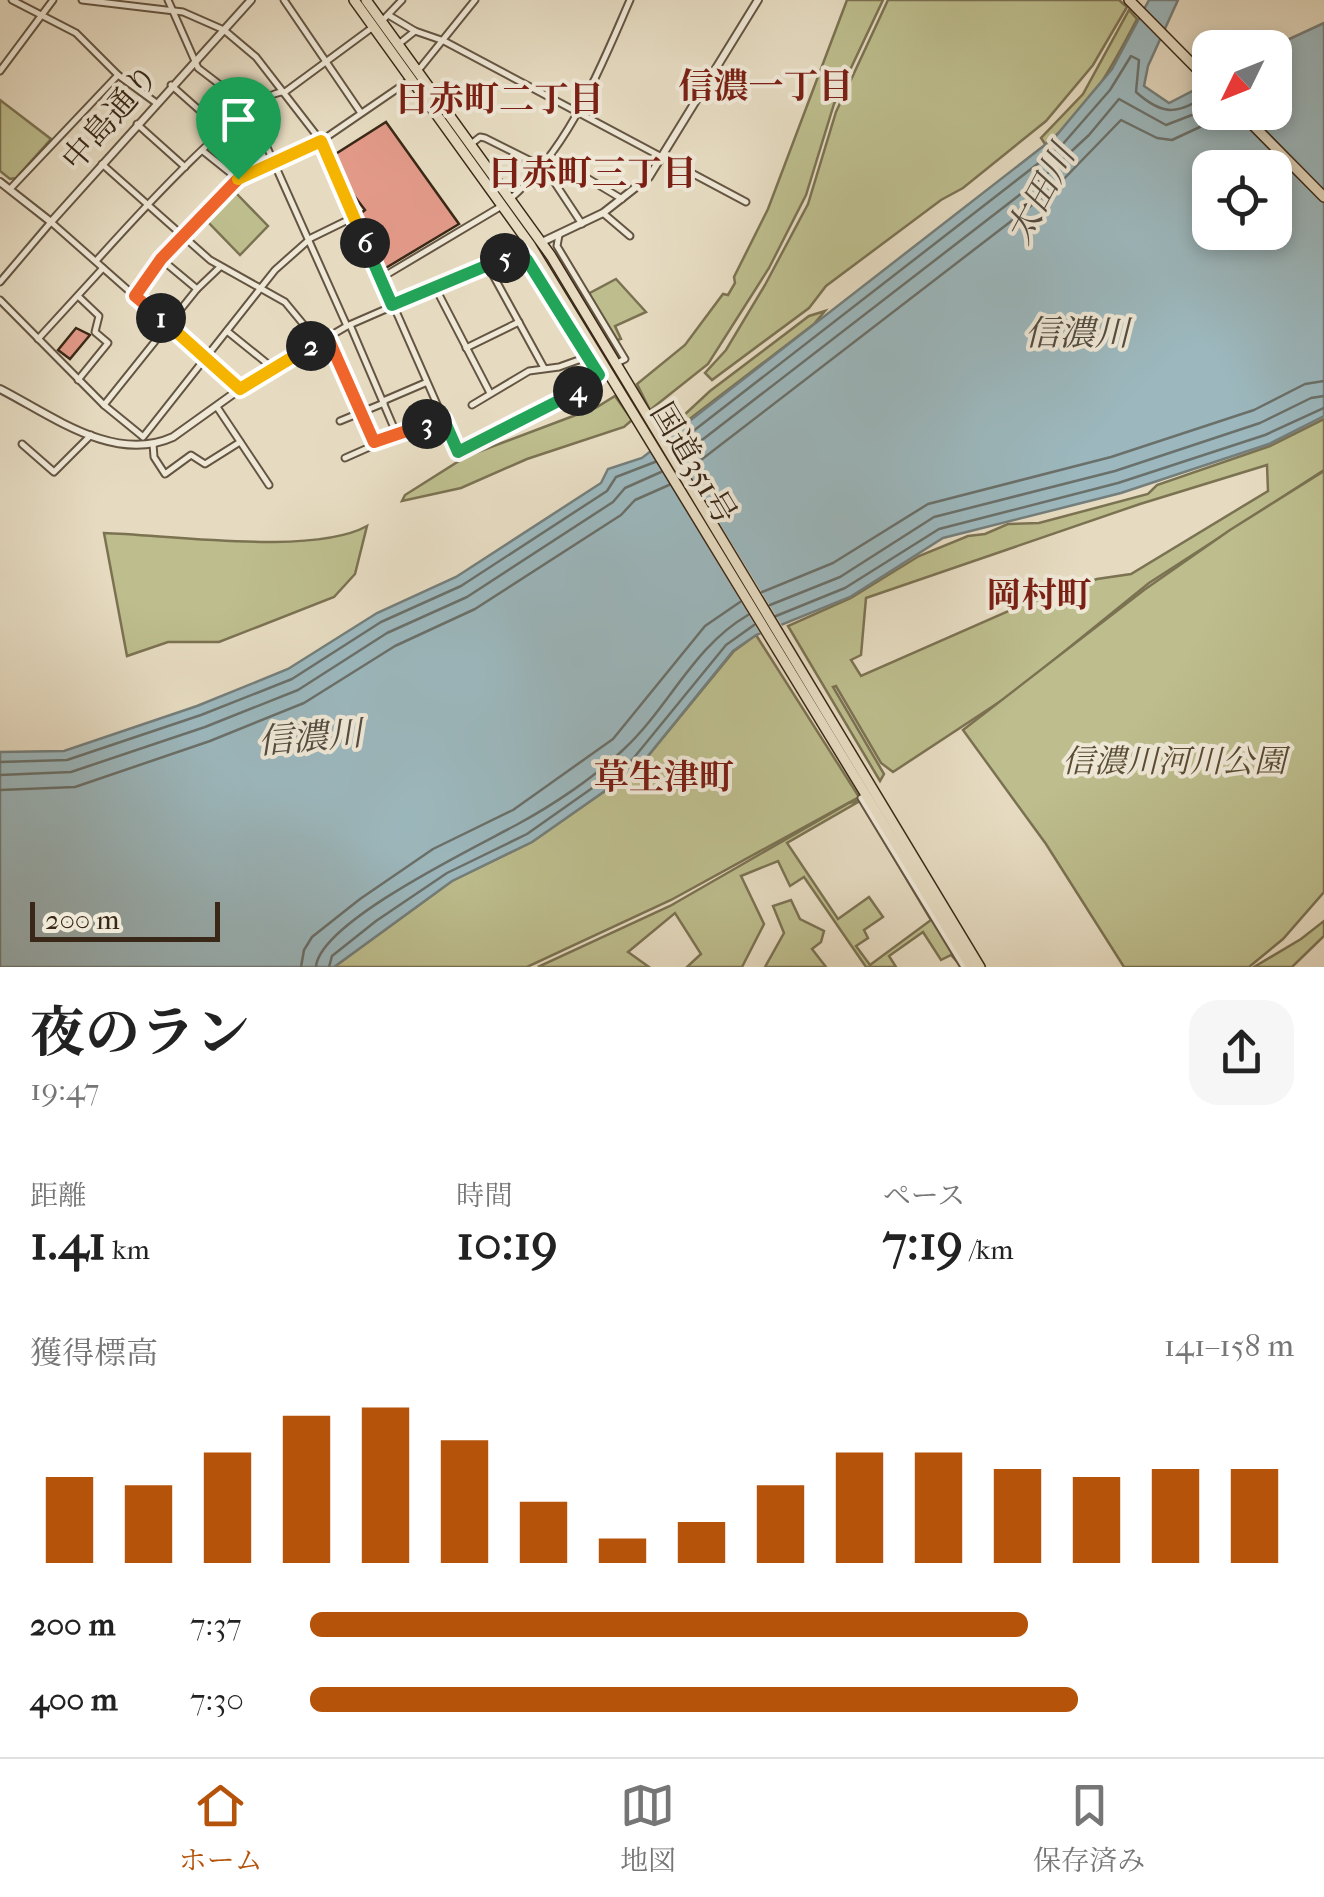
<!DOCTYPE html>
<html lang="ja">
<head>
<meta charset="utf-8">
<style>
  body { margin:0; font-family:"IM FELL French Canon","Noto Serif JP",serif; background:#f6f6f6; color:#222; height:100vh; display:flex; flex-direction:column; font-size:38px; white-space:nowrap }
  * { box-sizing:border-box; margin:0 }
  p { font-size:32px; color:#767676 }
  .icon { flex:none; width:55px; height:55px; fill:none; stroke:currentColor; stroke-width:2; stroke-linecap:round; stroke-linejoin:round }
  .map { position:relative; height:967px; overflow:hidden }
  .panel { display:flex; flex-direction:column; background:#fff; flex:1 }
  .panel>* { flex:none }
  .needle { width:65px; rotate:227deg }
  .controls { position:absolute; left:1192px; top:30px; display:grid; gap:20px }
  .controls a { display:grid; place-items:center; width:100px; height:100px; border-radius:20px; background:#fff; box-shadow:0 5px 15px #0003; font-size:50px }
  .scale { position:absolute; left:30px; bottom:25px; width:190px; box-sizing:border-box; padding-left:10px; border:5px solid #392817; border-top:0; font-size:28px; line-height:35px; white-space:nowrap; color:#392817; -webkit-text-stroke:8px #efe8d7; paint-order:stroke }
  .pin { position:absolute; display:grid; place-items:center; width:85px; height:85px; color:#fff; margin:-102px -42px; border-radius:50% 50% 50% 0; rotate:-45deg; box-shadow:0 0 10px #0007 }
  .pin .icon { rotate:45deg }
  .km { position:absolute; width:50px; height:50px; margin:-25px; border-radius:50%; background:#222; color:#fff; font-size:28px; line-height:50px; text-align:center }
  .round { display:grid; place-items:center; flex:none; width:105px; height:105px; border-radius:30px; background:#f6f6f6 }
  .overview { display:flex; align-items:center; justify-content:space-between; height:170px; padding:0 30px }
  h1 { font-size:55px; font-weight:700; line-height:75px }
  .stats { display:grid; grid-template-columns:repeat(3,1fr); gap:15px; height:170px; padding:10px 30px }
  .stats div { display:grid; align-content:center }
  .stats b { font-size:50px; font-weight:700 }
  .stats small { font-size:28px; font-weight:400 }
  .stats p { font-size:28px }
  .chart { height:280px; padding:20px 30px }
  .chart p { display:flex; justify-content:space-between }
  .chart svg { width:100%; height:180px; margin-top:10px; stroke:#b45309; stroke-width:6 }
  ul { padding:0 30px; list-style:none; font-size:32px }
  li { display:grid; grid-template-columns:160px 120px 1fr; align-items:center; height:75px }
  li i { height:25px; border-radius:12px; background:#b45309 }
  .tab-bar { display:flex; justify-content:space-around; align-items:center; height:140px; border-top:2px solid #e0e0e0; background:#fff; font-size:28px; color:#767676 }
  .tab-bar a { display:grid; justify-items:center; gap:5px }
  .tab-bar .current { color:#b45309 }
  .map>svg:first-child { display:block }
  .green { fill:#bdbd8d; stroke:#7b7252; stroke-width:2.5; fill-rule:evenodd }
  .water { fill:#9cb8be; stroke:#747e7b; stroke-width:2.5; fill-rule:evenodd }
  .pier { fill:#e6dbc1 }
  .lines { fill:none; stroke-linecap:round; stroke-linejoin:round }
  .shore { stroke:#6a706a; stroke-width:2.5 }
  .building { fill:#e39a89; stroke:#392817; stroke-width:2.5 }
  .minor-casing { stroke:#645542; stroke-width:9 }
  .tertiary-casing { stroke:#645542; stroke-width:10 }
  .trunk-casing { stroke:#392817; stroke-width:12 }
  .minor { stroke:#efe8d7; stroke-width:5 }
  .tertiary { stroke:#efe8d7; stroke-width:6 }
  .trunk { stroke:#e6dbc1; stroke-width:9 }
  .split-1-casing { stroke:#fff; stroke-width:20 }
  .split-2-casing { stroke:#fff; stroke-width:20 }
  .split-3-casing { stroke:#fff; stroke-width:20 }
  .split-4-casing { stroke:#fff; stroke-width:20 }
  .split-5-casing { stroke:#fff; stroke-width:20 }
  .split-6-casing { stroke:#fff; stroke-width:20 }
  .split-7-casing { stroke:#fff; stroke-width:20 }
  .split-1 { stroke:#f0652b; stroke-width:12 }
  .split-2 { stroke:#f5b400; stroke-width:12 }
  .split-3 { stroke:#f0652b; stroke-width:12 }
  .split-4 { stroke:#22a559; stroke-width:12 }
  .split-5 { stroke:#22a559; stroke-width:12 }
  .split-6 { stroke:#22a559; stroke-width:12 }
  .split-7 { stroke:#f5b400; stroke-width:12 }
  .labels { text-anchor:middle; stroke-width:8; stroke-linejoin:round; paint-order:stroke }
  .street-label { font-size:32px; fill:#392817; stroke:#efe8d7 }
  .park-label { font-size:32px; font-style:italic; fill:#5a4d34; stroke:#efe8d7 }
  .neighbourhood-label { font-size:35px; font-weight:bold; fill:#7a1f14; stroke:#efe8d7 }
  .water-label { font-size:35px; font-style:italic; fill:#524c41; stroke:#efe8d7 }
</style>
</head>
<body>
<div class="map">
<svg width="1324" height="967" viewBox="0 0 1324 967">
  <rect width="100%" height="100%" fill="#e6dbc1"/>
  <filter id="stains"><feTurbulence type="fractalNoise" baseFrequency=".002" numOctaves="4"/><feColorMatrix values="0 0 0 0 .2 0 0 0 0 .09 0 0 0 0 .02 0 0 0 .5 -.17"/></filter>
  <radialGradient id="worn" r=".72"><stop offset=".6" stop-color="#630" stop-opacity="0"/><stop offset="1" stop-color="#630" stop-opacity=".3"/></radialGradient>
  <!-- green -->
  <g class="green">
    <polygon points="847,0 883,0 834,104 806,195 769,268 708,364 650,410 637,384 685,345 723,294 728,295 735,283 734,277 768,209"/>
    <polygon points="888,0 1119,0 1127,7 1093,65 1046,121 963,188 941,200 826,286 809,308 712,380 705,373 726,350 765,285 808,204 836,112"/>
    <path d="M1129,10L1137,19C1113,65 1088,113 1045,144L1041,138L1083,94Z"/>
    <polygon points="0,100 51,139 16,178 10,179 0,171"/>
    <polygon points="236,193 268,226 240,255 207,221"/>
    <polygon points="616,279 646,312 615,326 621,339 617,340 588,294"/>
    <polygon points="825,311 814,324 670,434 668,430 710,391 809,316"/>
    <polygon points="615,396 632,420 624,427 527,459 461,488 402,501 405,495 467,456 597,407"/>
    <path d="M1324,419V470L1149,583L1013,693L893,772L881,763L836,686L833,687L884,774L880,781L788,626L851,598L919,556L968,536L985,534L1008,524L1039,523L1148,494L1157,485L1270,446ZM1267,465L1268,491L1131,574L1097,579L1020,606L861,676L851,660L861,655L866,598L1140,504Z"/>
    <polygon points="1324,471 1324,892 1283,939 1249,967 1124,967 1046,844 963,730 1144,590 1230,530"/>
    <path d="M367,526L355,574L334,597L219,642H168L127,656L104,533C170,535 313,556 367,526Z"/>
    <polygon points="756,635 859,797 671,900 527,967 334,967 452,881 532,842 639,767 734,651"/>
    <path d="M861,800L962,967L951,955L941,960L923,932L889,956L896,967H866L804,877L790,886L778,861L741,876L764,924L742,967H687L701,954L675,913L628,952L649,967H538L670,906L849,803ZM860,801L931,920L870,965L856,946L868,938L864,930L883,917L869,897L838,919L787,843Z"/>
    <polygon points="791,900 800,919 824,931 821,942 812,949 826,967 765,967 784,933 773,906"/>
    <polygon points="1324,921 1324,936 1292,967 1254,967 1301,939"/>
  </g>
  <!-- water -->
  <path class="water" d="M1149,0H1178L1148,66L1144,86L1169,103L1210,82V112H1275V48L1272,47L1324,23V416L1269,444L1121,493L943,538L850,597L756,635L733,651L639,767L532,842L452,881L334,967H0V752L64,751L197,706L288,669L377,613L456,577L601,483L608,469L642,458L1055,137L1112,69ZM1210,168H1275V232H1210Z"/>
  <!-- pier -->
  <polygon class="pier" points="665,434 784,629 763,638 648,448"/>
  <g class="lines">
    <!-- shore -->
    <g class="shore">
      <path d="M674,446L1062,145L1110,90L1131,56L1139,60L1136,92C1165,118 1178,113 1210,94"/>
      <polyline points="680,457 1048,173 1089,135 1119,99 1166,125 1210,108"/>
      <polyline points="688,470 1058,185 1121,120 1157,138 1172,140 1232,112"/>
      <polyline points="762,592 833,563 928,504 1111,457 1254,410 1305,384 1324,381"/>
      <polyline points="770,605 840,577 934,517 1115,471 1260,423 1311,398 1324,396"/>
      <polyline points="776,616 845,588 939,529 1118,483 1265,435 1324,408"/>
      <polyline points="0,762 67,760 201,715 292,679 381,622 461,586 607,491 616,477 655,462"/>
      <polyline points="0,775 71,772 205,727 298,690 387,633 467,597 613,502 625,488 661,472"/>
      <polyline points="0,790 75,787 210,741 304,703 395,646 475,609 621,515 635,500 669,485"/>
      <polyline points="301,967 304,950 312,937 360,899 433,849 513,810 613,739 705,626 740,602"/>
      <path d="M316,967C319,922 478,846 518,824C553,805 595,777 624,749C669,707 694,646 748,615"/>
      <polyline points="329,967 332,956 376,921 447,873 527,834 632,760 726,645 754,625"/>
    </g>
  </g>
  <!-- building -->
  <g class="building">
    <polygon points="386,122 459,224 384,269 360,214 365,210 349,189 334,155"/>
    <polygon points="76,328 90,335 70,359 58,350"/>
  </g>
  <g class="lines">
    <defs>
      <g id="minor">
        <polyline points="12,0 76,33 118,75 155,102"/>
        <polyline points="82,0 183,12 224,30 256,57 321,141 458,452 570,397 602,374"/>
        <polyline points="168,0 198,68 249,107 347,326"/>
        <polyline points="284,0 361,113"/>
        <polyline points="390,16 415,31"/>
        <polyline points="381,22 402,0"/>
        <polyline points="400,43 415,31 444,41 746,202"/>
        <polyline points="0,71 53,0"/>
        <polyline points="417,72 475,0"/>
        <polyline points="171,85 224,132"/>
        <polyline points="137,124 185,167"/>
        <polyline points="471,144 480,137 485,138 545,168 582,224"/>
        <polyline points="203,151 238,179"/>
        <polyline points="552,157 622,199"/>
        <polyline points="102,164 210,260 285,302 318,342"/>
        <polyline points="10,189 118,75"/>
        <path d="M509,200C569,149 599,71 630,0"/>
        <polyline points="603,213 630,236"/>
        <polyline points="559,235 557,246 625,359 621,361"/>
        <polyline points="520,252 599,375"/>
        <polyline points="161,259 197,289"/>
        <path d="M96,261C123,231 251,88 285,92L373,27"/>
        <polyline points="488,266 544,368"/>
        <polyline points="381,278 500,207"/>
        <polyline points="0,282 51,222 240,389 347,326 531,246"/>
        <polyline points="435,287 490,393"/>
        <polyline points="136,295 161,259 238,179 321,141 410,80"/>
        <polyline points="78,296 99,316 95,332 108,343 78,380"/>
        <polyline points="0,300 104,405 142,436"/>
        <polyline points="350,325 397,435 440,417"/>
        <polyline points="227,331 274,369"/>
        <polyline points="328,338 375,442"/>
        <polyline points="38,339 103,268"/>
        <polyline points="466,348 519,322"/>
        <polyline points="383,401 425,383"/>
        <polyline points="104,405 197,289 220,267"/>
        <polyline points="472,405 529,371 559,367 587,357"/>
        <polyline points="217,407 269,485"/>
        <polyline points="340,421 384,403"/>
        <polyline points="143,437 275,270 311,238 354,217"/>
        <polyline points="22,444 54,472 91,435"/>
        <polyline points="153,444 154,457 165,474 191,455 205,464 240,442"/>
        <polyline points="345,458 397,435"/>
        <polyline points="861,798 964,967"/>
      </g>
      <g id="tertiary">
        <polyline points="0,182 51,222 251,0"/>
        <polyline points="542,242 603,213 649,177 758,0"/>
        <path d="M0,389C51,415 114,464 173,437L240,389"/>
      </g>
      <g id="trunk">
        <polyline points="354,0 531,246 971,967"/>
        <polyline points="366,0 551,256 980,967"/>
        <polyline points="1129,0 1210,82"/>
        <polyline points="1240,112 1324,197"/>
      </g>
    </defs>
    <!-- minor casing -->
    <use href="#minor" class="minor-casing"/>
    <!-- tertiary casing -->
    <use href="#tertiary" class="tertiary-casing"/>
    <!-- trunk casing -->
    <use href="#trunk" class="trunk-casing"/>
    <!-- minor -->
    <use href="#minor" class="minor"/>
    <!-- tertiary -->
    <use href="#tertiary" class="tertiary"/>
    <!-- trunk -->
    <use href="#trunk" class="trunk"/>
  </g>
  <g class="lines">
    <defs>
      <polyline id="split-1" points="161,318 135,296 161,259 238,179"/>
      <polyline id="split-2" points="161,318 240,389 311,346"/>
      <polyline id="split-3" points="311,346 328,338 374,442 427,424"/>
      <polyline id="split-4" points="427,424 440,417 444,420 458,452 578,391"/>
      <polyline id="split-5" points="505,258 520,252 527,260 599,375 578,391"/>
      <polyline id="split-6" points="365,243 392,305 505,258"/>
      <polyline id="split-7" points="238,179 321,141 365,243"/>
    </defs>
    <!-- split-1 casing -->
    <use href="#split-1" class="split-1-casing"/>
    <!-- split-2 casing -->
    <use href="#split-2" class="split-2-casing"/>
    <!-- split-3 casing -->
    <use href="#split-3" class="split-3-casing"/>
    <!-- split-4 casing -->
    <use href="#split-4" class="split-4-casing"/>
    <!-- split-5 casing -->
    <use href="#split-5" class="split-5-casing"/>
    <!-- split-6 casing -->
    <use href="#split-6" class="split-6-casing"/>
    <!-- split-7 casing -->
    <use href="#split-7" class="split-7-casing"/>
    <!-- split-1 -->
    <use href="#split-1" class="split-1"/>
    <!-- split-2 -->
    <use href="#split-2" class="split-2"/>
    <!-- split-3 -->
    <use href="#split-3" class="split-3"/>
    <!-- split-4 -->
    <use href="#split-4" class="split-4"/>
    <!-- split-5 -->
    <use href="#split-5" class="split-5"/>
    <!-- split-6 -->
    <use href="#split-6" class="split-6"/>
    <!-- split-7 -->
    <use href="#split-7" class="split-7"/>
  </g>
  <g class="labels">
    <!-- street labels -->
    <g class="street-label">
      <text transform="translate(110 117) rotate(-49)" y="11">中島通り</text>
      <text transform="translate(694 463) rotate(59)" y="11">国道351号</text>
    </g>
    <!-- park labels -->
    <g class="park-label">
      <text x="1174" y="772">信濃川河川公園</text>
    </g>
    <!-- neighbourhood labels -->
    <g class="neighbourhood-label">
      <text x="766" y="98">信濃一丁目</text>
      <text x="499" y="111">日赤町二丁目</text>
      <text x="592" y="185">日赤町三丁目</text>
      <text x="1039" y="607">岡村町</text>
      <text x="664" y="789">草生津町</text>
    </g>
    <!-- water labels -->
    <g class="water-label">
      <text transform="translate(1040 194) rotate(-62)" y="12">太田川</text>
      <text x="1077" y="345">信濃川</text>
      <text transform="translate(310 737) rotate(-5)" y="12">信濃川</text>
    </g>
  </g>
  <rect width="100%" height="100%" filter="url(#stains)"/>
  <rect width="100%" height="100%" fill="url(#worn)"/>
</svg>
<div class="controls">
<a><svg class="needle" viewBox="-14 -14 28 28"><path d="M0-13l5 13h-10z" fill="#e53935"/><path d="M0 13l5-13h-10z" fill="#767676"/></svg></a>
<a><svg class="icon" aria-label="locate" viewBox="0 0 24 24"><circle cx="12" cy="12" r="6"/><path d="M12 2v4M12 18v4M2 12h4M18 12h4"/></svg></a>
</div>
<div class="scale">200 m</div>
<div class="pin" style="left:238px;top:179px;background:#1e9e55"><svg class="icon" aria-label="arrive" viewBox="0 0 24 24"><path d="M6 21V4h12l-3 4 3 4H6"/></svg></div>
<b class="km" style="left:161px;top:318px">1</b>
<b class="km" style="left:311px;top:346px">2</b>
<b class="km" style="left:427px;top:424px">3</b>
<b class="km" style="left:578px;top:391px">4</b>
<b class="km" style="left:505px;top:258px">5</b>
<b class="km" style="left:365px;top:243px">6</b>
</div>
<section class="panel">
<div class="overview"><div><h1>夜のラン</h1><p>19:47</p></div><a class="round"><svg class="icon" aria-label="share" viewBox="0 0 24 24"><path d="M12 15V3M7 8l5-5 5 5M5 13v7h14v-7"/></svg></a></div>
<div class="stats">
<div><p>距離</p><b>1.41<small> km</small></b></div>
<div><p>時間</p><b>10:19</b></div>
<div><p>ペース</p><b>7:19<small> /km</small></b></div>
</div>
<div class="chart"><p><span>獲得標高</span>141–158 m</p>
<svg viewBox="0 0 160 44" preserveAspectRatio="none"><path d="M5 44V23M15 44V25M25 44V17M35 44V8M45 44V6M55 44V14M65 44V29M75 44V38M85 44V34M95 44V25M105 44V17M115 44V17M125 44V21M135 44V23M145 44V21M155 44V21"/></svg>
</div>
<ul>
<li><b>200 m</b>7:37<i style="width:73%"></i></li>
<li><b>400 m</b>7:30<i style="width:78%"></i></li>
</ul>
</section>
<nav class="tab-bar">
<a class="current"><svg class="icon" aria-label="home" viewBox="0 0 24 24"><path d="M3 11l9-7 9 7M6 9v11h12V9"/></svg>ホーム</a>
<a><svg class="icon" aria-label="map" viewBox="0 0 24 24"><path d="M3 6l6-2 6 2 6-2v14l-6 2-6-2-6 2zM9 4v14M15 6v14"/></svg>地図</a>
<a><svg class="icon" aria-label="saved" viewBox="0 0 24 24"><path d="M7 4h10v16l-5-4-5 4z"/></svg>保存済み</a>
</nav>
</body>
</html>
